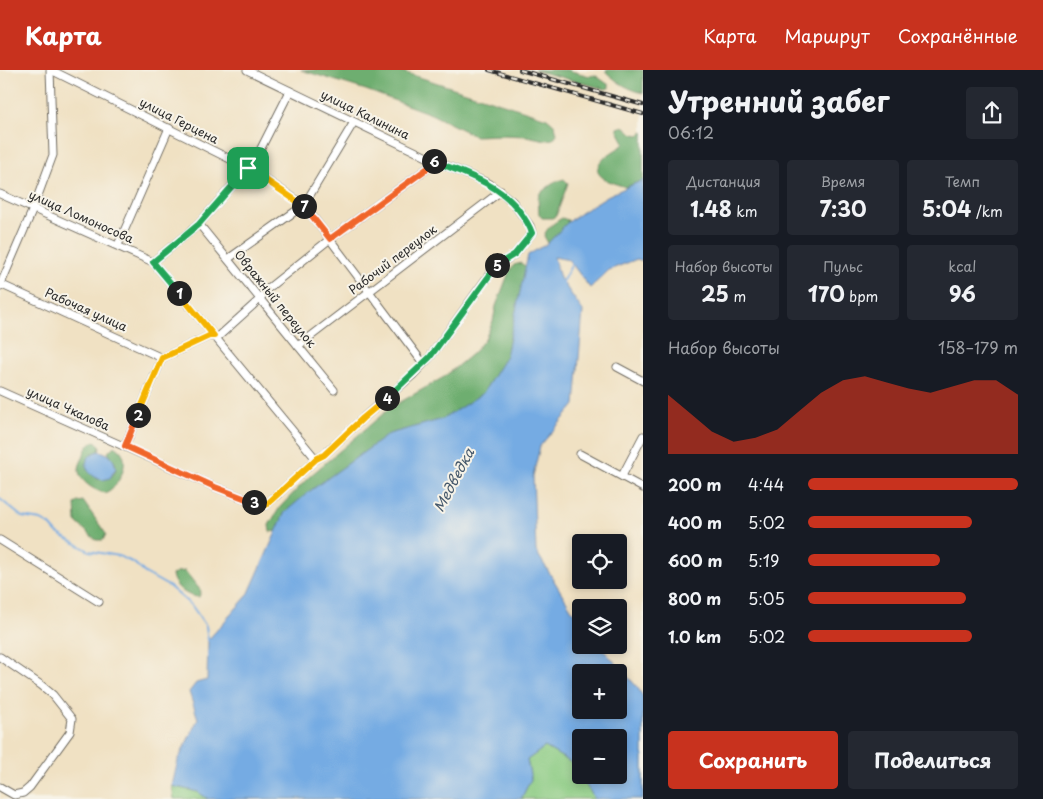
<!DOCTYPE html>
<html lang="ru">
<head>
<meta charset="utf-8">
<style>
  body { margin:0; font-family:"Playpen Sans",sans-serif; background:#242831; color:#f1f3f6; height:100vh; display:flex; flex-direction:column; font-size:19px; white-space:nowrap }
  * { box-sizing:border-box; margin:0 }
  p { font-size:16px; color:#9ea1a6 }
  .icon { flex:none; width:28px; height:28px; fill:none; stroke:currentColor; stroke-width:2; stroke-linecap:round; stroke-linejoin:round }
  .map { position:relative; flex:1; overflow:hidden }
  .details { display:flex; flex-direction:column; background:#171b24; width:400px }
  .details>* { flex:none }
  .fabs { position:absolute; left:572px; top:464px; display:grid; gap:10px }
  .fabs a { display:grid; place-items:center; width:55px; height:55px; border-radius:5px; background:#171b24; box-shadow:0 2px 8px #0003; font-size:25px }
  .pin { position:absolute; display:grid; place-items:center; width:42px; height:42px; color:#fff; margin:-21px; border-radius:10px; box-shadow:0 2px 8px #0006 }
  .km { position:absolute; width:25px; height:25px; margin:-12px; border-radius:50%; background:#222; color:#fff; font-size:14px; line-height:25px; text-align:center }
  .round { display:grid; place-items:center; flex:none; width:52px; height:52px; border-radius:5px; background:#242831 }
  .head { display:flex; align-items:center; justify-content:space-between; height:85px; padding:0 25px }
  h1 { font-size:28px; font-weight:700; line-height:38px }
  .figures { display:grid; grid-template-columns:repeat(3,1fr); gap:8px; height:85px; padding:5px 25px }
  .figures div { display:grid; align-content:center; border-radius:5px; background:#242831; text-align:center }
  .figures b { font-size:21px; font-weight:700 }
  .figures small { font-size:14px; font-weight:400 }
  .figures p { font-size:14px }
  .chart { height:140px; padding:10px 25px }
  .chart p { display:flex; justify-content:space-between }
  .chart svg { width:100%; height:90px; margin-top:5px; fill:#c8321e; opacity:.7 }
  .button { display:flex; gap:10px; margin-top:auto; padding:10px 25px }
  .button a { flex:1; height:58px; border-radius:5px; background:#c8321e; color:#fff; font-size:20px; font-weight:700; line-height:58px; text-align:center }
  .button a+a { background:#242831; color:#f1f3f6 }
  ul { padding:0 25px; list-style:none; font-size:16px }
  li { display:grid; grid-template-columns:80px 60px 1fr; align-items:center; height:38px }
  li i { height:12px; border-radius:6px; background:#c8321e }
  header { display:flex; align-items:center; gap:30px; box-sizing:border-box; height:70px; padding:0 25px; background:#c8321e; color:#fff }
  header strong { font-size:24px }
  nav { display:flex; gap:28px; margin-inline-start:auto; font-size:18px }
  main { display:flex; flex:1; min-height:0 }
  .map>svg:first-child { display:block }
  .green { fill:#89ca81; stroke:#5a7a56 }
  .forest { fill:#6eae6f; stroke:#4c6c4d }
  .water { fill:#74abe3; stroke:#506b87; fill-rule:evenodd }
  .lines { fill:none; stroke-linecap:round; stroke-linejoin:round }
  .stream { stroke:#74abe3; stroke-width:2 }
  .minor-casing { stroke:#706b60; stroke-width:9 }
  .minor { stroke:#fff; stroke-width:7 }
  .rail-casing { stroke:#2b2b2b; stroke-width:4 }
  .rail { stroke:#f7f3e8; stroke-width:2; stroke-dasharray:5.5; stroke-linecap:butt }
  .split-1-casing { stroke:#fff; stroke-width:10 }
  .split-2-casing { stroke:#fff; stroke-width:10 }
  .split-3-casing { stroke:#fff; stroke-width:10 }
  .split-4-casing { stroke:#fff; stroke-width:10 }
  .split-5-casing { stroke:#fff; stroke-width:10 }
  .split-6-casing { stroke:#fff; stroke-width:10 }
  .split-7-casing { stroke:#fff; stroke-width:10 }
  .split-8-casing { stroke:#fff; stroke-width:10 }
  .split-1 { stroke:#22a559; stroke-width:6 }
  .split-2 { stroke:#f5b400; stroke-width:6 }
  .split-3 { stroke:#f0652b; stroke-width:6 }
  .split-4 { stroke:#f5b400; stroke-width:6 }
  .split-5 { stroke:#22a559; stroke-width:6 }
  .split-6 { stroke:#22a559; stroke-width:6 }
  .split-7 { stroke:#f0652b; stroke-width:6 }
  .split-8 { stroke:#f5b400; stroke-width:6 }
  .labels { text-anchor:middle; stroke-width:4; stroke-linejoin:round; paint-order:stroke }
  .street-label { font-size:12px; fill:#2b2b2b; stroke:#f7f3e8 }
  .water-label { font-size:14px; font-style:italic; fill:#45586b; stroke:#f7f3e8 }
</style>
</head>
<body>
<header>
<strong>Карта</strong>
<nav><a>Карта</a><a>Маршрут</a><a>Сохранённые</a></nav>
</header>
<main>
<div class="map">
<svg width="643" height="729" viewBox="0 0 643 729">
  <rect width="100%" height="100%" fill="#f7f3e8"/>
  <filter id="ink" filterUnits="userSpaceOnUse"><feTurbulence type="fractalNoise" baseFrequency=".02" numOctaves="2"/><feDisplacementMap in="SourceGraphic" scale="10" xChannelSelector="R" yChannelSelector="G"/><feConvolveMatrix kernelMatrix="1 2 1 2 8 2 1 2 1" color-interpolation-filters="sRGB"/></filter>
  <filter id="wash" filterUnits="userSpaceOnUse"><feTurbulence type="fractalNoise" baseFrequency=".0096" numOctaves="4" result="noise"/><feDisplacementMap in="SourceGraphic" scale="20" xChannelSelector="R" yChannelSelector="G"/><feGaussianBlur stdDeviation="1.12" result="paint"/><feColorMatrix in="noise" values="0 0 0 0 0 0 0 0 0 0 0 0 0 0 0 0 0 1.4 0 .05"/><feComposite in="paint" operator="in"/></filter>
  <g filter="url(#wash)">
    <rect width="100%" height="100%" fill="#f0e1c3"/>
    <!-- green -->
    <g class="green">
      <polygon points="545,677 572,693 595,729 521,729 531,709 527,690"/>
      <polygon points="172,716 198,722 208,729 174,729"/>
    </g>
    <!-- forest -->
    <g class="forest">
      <polygon points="301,0 397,0 547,48 555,55 557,64 553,69 546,70 526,66 502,65 475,66 431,44 366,20"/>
      <polygon points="534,0 567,0 590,6 595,5 609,15 609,18 605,19"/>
      <path d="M606,0H643V23C628,19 618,13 606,2Z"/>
      <path d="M624,56L633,64L639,65L643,62V110L626,117C616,114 588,107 601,92C606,85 616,80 623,75L624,72L618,61V58Z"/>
      <polygon points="564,109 568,113 556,146 552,148 542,148 539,144 538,128 540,123 555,112"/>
      <path d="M562,148L568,150L567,153L548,173L544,166C547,157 554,153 562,148Z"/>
      <polygon points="521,193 526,197 506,286 483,323 443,349 389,364 310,421 285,442 277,461 270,462 269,455 280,437 310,406 390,338 444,307 473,283 485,269 493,251 496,236 509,202 514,195"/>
      <path d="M95,371L100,376L99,381L91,384L97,409C107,411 119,405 115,393C113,389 110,386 108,382L114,376C135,385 120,417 105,423C95,421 78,411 79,399C79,395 82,390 83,387C85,380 88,374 95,371Z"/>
      <polygon points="83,431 106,464 103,470 96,470 76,452 75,434 78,432"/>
      <path d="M185,501L201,521L199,527C187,527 174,517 172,505L177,502Z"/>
    </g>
    <!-- water -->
    <g class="water">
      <path d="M643,110V191L637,189L609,200L590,218L569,190L554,187L560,208L583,241L575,335L540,376L533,406L536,481L581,555V575H599L638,618L643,627V729H595L572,693L545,677L527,690L531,709L521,729H208L198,722L172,716L178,690L198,649L189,622L196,613L207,610L208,570L248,525L285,442L310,421L389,364L443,349L483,323L506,286L528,185L548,173L567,153L582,142L607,126ZM581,602H619V640H581ZM581,668H619V705H581Z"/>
      <path d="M99,381C109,383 114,388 116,398L110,408L103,410C85,406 78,388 99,381Z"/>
    </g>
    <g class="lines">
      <!-- stream -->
      <g class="stream">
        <polyline points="561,214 572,194"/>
        <polyline points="0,429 22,447 41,450 50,455 57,463 89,481 119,486 134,493 145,503 170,517 192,536 206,556 208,570 210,571"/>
      </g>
    </g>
  </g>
  <g filter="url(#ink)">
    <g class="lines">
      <defs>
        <g id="minor">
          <polyline points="51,0 248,98 304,135 423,293"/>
          <polyline points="0,124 153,192 316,389"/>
          <polyline points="199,154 334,320"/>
          <polyline points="118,175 169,58"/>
          <polyline points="228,189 304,135 354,52"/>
          <polyline points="153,192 199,154 245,101 252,96 290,21"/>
          <polyline points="0,214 162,288"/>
          <polyline points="0,216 33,139 53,85 50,0"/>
          <polyline points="298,276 501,121"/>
          <polyline points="162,288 209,266 218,267 260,229 266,220 330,169 428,98 433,90"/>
          <polyline points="617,297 643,311"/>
          <polyline points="0,321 215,417 262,435 266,435 316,389 324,385 363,348 414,304 430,287 494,198 515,184 532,163 530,156 512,131 490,114 433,90 247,0"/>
          <polyline points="125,376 162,288"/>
          <polyline points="580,384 643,418"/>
          <polyline points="622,406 643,366"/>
          <polyline points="0,470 99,532"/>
          <polyline points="0,587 41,615 53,625 72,649 70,662 30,717 23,723 14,725 0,717"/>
        </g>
      </defs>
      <!-- minor casing -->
      <use href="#minor" class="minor-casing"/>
      <!-- minor -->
      <use href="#minor" class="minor"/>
      <defs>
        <g id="rail">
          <polyline points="489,0 643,44"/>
          <polyline points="520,0 643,35"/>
        </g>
      </defs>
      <!-- rail casing -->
      <use href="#rail" class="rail-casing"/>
      <!-- rail -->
      <use href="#rail" class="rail"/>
    </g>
  </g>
  <g class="lines" filter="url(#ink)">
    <defs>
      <polyline id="split-1" points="179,223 153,192 199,154 248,98"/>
      <polyline id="split-2" points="138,345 162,288 209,266 214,266 179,223"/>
      <polyline id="split-3" points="138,345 125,376 215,417 254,432"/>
      <polyline id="split-4" points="254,432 266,435 316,389 324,385 363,348 387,328"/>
      <polyline id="split-5" points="387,328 430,287 497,195"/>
      <path id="split-6" d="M434,91C465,104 497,113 518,139C524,147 529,154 532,163L515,184L497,195"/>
      <polyline id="split-7" points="304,136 330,169 428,98 434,91"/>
      <polyline id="split-8" points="248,98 304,136"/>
    </defs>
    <!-- split-1 casing -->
    <use href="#split-1" class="split-1-casing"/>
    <!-- split-2 casing -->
    <use href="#split-2" class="split-2-casing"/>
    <!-- split-3 casing -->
    <use href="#split-3" class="split-3-casing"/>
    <!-- split-4 casing -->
    <use href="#split-4" class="split-4-casing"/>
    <!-- split-5 casing -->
    <use href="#split-5" class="split-5-casing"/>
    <!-- split-6 casing -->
    <use href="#split-6" class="split-6-casing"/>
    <!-- split-7 casing -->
    <use href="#split-7" class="split-7-casing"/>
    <!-- split-8 casing -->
    <use href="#split-8" class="split-8-casing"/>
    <!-- split-1 -->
    <use href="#split-1" class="split-1"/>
    <!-- split-2 -->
    <use href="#split-2" class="split-2"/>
    <!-- split-3 -->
    <use href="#split-3" class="split-3"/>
    <!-- split-4 -->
    <use href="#split-4" class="split-4"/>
    <!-- split-5 -->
    <use href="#split-5" class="split-5"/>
    <!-- split-6 -->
    <use href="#split-6" class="split-6"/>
    <!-- split-7 -->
    <use href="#split-7" class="split-7"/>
    <!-- split-8 -->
    <use href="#split-8" class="split-8"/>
  </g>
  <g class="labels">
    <!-- street labels -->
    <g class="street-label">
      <text transform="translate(365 45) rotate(26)" y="4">улица Калинина</text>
      <text transform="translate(179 51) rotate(27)" y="4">улица Герцена</text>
      <text transform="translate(81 147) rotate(24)" y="4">улица Ломоносова</text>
      <text transform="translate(393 190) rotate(-37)" y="4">Рабочий переулок</text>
      <text transform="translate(275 229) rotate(51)" y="4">Овражный переулок</text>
      <text transform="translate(86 240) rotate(24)" y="4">Рабочая улица</text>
      <text transform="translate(68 339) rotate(24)" y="4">улица Чкалова</text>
    </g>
    <!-- water labels -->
    <g class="water-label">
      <text transform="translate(454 410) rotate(-62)" y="5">Медведка</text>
    </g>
  </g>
</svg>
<div class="fabs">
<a><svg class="icon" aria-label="locate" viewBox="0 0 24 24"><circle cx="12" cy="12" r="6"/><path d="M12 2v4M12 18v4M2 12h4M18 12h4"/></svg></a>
<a><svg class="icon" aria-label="layers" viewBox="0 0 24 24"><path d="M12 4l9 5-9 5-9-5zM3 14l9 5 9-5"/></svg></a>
<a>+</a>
<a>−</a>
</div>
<div class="pin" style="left:248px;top:98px;background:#1e9e55"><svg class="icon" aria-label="arrive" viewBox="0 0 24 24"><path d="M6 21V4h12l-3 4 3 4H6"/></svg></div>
<b class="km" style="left:179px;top:223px">1</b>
<b class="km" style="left:138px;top:345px">2</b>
<b class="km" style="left:254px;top:432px">3</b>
<b class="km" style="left:387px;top:328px">4</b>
<b class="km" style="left:497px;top:195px">5</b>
<b class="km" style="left:434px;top:91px">6</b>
<b class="km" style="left:304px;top:136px">7</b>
</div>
<section class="details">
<div class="head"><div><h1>Утренний забег</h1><p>06:12</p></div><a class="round"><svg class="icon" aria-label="share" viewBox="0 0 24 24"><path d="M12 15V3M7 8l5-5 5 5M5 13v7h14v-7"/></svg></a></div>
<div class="figures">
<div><p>Дистанция</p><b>1.48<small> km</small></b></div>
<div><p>Время</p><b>7:30</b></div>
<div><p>Темп</p><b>5:04<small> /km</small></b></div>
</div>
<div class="figures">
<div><p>Набор высоты</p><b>25<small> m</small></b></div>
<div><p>Пульс</p><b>170<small> bpm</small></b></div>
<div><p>kcal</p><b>96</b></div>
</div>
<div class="chart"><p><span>Набор высоты</span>158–179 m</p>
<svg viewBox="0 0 160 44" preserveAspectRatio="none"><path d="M0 44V15L10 24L20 33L30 38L40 36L50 32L60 23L70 14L80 8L90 6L100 9L110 12L120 14L130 11L140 8L150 8L160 15V44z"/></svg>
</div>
<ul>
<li><b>200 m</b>4:44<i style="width:100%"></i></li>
<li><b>400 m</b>5:02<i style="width:78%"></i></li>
<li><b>600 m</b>5:19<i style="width:63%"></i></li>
<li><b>800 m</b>5:05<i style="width:75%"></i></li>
<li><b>1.0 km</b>5:02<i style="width:78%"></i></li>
</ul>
<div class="button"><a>Сохранить</a><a>Поделиться</a></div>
</section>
</main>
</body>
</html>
